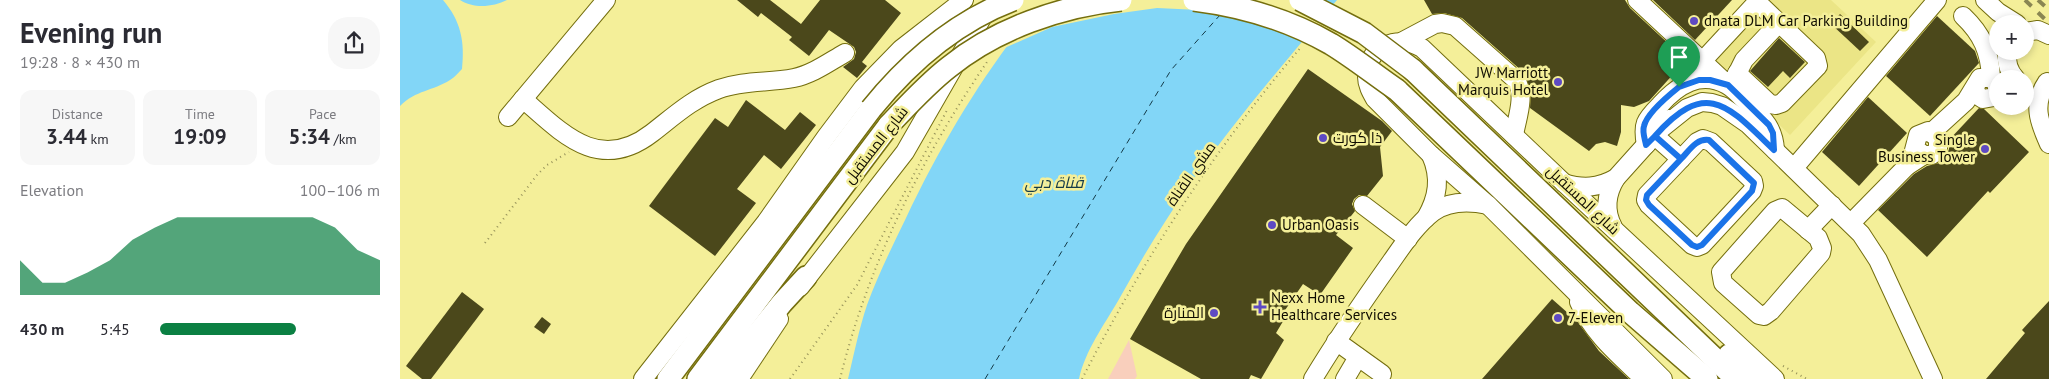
<!DOCTYPE html>
<html lang="en">
<head>
<meta charset="utf-8">
<style>
  body { margin:0; font-family:"PT Sans",Cairo,sans-serif; background:#f7f7f7; color:#2b2b33; height:100vh; display:flex; flex-direction:column; font-size:19px; white-space:nowrap }
  * { box-sizing:border-box; margin:0 }
  p { font-size:16px; color:#7c7c81 }
  .icon { flex:none; width:28px; height:28px; fill:none; stroke:currentColor; stroke-width:2; stroke-linecap:round; stroke-linejoin:round }
  .map { position:relative; flex:1; overflow:hidden }
  .side { display:flex; flex-direction:column; background:#fff; width:400px }
  .side>* { flex:none }
  .fabs { position:absolute; left:1589px; top:15px; display:grid; gap:10px }
  .fabs a { display:grid; place-items:center; width:45px; height:45px; border-radius:50%; background:#fff; box-shadow:0 2px 8px #0003; font-size:25px }
  .pin { position:absolute; display:grid; place-items:center; width:42px; height:42px; color:#fff; margin:-51px -21px; border-radius:50% 50% 50% 0; rotate:-45deg; box-shadow:0 0 5px #0007 }
  .pin .icon { rotate:45deg }
  .round { display:grid; place-items:center; flex:none; width:52px; height:52px; border-radius:20px; background:#f7f7f7 }
  .headline { display:flex; align-items:center; justify-content:space-between; height:85px; padding:0 20px }
  h1 { font-size:28px; font-weight:700; line-height:38px }
  .stats { display:grid; grid-template-columns:repeat(3,1fr); gap:8px; height:85px; padding:5px 20px }
  .stats div { display:grid; align-content:center; border-radius:12px; background:#f7f7f7; text-align:center }
  .stats b { font-size:21px; font-weight:700 }
  .stats small { font-size:14px; font-weight:400 }
  .stats p { font-size:14px }
  .chart { height:140px; padding:10px 20px }
  .chart p { display:flex; justify-content:space-between }
  .chart svg { width:100%; height:90px; margin-top:5px; fill:#0b8043; opacity:.7 }
  ul { padding:0 20px; list-style:none; font-size:16px }
  li { display:grid; grid-template-columns:80px 60px 1fr; align-items:center; height:38px }
  li i { height:12px; border-radius:6px; background:#0b8043 }
  main { display:flex; flex:1; min-height:0 }
  .map>svg:first-child { display:block }
  .built { fill:#ebe586 }
  .green { fill:#f9cfbc }
  .water { fill:#82d6f7 }
  .pier { fill:#f4ef99 }
  .lines { fill:none; stroke-linecap:round; stroke-linejoin:round }
  .ferry { stroke:#143b49; stroke-width:1; stroke-dasharray:6 5; stroke-linecap:butt }
  .building { fill:#4b481b }
  .minor-casing { stroke:#746e0e; stroke-width:20 }
  .major-casing { stroke:#746e0e; stroke-width:24 }
  .path { stroke:#959159; stroke-width:2; stroke-dasharray:1 4; stroke-linecap:butt }
  .minor { stroke:#fff; stroke-width:18 }
  .major { stroke:#fff; stroke-width:21 }
  .rail { stroke:#8a8652; stroke-width:4; stroke-dasharray:9 9; stroke-linecap:butt }
  .major-bridge-casing { stroke:#746e0e; stroke-width:24; stroke-linecap:butt }
  .major-bridge { stroke:#fff; stroke-width:21 }
  .route-casing { stroke:#fff; stroke-width:10 }
  .route { stroke:#1a73e8; stroke-width:6 }
  .poi-dot { fill:#5e4ac3; stroke:#f4ef99; stroke-width:2 }
  .labels { text-anchor:middle; stroke-width:5; stroke-linejoin:round; paint-order:stroke }
  .poi-label { font-size:15px; fill:#0f0c00; stroke:#f4ef99; text-anchor:start }
  .street-label { font-size:15px; fill:#0f0c00; stroke:#f4ef99 }
  .water-label { font-size:16px; font-style:italic; fill:#143b49; stroke:#f4ef99 }
</style>
</head>
<body>
<main>
<section class="side">
<div class="headline"><div><h1>Evening run</h1><p>19:28 · 8 × 430 m</p></div><a class="round"><svg class="icon" aria-label="share" viewBox="0 0 24 24"><path d="M12 15V3M7 8l5-5 5 5M5 13v7h14v-7"/></svg></a></div>
<div class="stats">
<div><p>Distance</p><b>3.44<small> km</small></b></div>
<div><p>Time</p><b>19:09</b></div>
<div><p>Pace</p><b>5:34<small> /km</small></b></div>
</div>
<div class="chart"><p><span>Elevation</span>100–106 m</p>
<svg viewBox="0 0 160 44" preserveAspectRatio="none"><path d="M0 44V27L10 38L20 38L30 33L40 27L50 17L60 11L70 6L80 6L90 6L100 6L110 6L120 6L130 6L140 11L150 22L160 27V44z"/></svg>
</div>
<ul>
<li><b>430 m</b>5:45<i style="width:62%"></i></li>
</ul>
</section>
<div class="map">
<svg width="1649" height="379" viewBox="0 0 1649 379">
  <rect width="100%" height="100%" fill="#f4ef99"/>
  <!-- built -->
  <polygon class="built" points="1360,0 1431,0 1476,42 1390,135 1309,58"/>
  <!-- green -->
  <polygon class="green" points="729,340 737,376 735,379 708,379"/>
  <!-- water -->
  <g class="water">
    <path d="M0,0H43C61,21 65,42 62,69C59,72 55,77 50,80C33,91 16,90 0,106Z"/>
    <path d="M60,0H107C93,7 74,9 60,0Z"/>
    <path d="M643,0H937C887,60 835,120 790,184C764,222 740,261 718,301C704,325 685,351 679,379H448C454,354 459,329 467,305C478,275 492,247 506,218C544,138 586,69 643,0Z"/>
  </g>
  <!-- pier -->
  <polygon class="pier" points="640,0 922,0 936,6 905,42 880,30 841,17 799,10 757,8 714,14 652,27 600,50"/>
  <g class="lines">
    <!-- ferry -->
    <polyline class="ferry" points="585,379 771,70 820,15"/>
  </g>
  <!-- building -->
  <g class="building">
    <polygon points="337,0 370,0 401,24 420,0 485,0 501,13 462,62 467,66 457,78 443,67 454,59 456,52 454,47 429,30 409,56 389,40 392,37 361,13 358,17"/>
    <polygon points="1024,0 1225,0 1230,8 1286,60 1249,101 1234,107 1221,105 1221,132 1217,146 1205,142 1196,144 1189,151 1130,108 1131,90 1123,72 1062,18 1044,13 1032,14"/>
    <polygon points="1253,0 1332,0 1295,40"/>
    <polygon points="1440,14 1469,42 1460,51 1431,24"/>
    <polygon points="1537,16 1575,51 1579,63 1530,116 1486,76"/>
    <polygon points="1379,38 1405,62 1390,78 1383,71 1368,87 1350,71"/>
    <polygon points="908,69 982,121 992,131 980,147 983,176 967,196 959,195 954,199 952,204 955,211 936,235 953,248 920,295 903,284 881,316 885,318 876,333 884,340 861,379 851,375 849,379 801,379 730,339 786,244"/>
    <polygon points="1468,97 1507,133 1459,186 1422,152"/>
    <polygon points="346,100 385,130 400,112 416,125 381,169 364,155 337,189 356,203 315,256 249,206 315,118 328,127"/>
    <polygon points="1579,108 1584,109 1629,152 1590,193 1588,191 1527,257 1478,210 1514,174 1527,166 1539,163 1546,157 1549,149 1549,140"/>
    <polygon points="62,292 84,309 31,379 22,379 6,366"/>
    <polygon points="1152,299 1177,321 1199,351 1229,379 1082,379"/>
    <polygon points="1649,301 1649,379 1586,379 1625,333 1622,330"/>
    <polygon points="142,317 151,324 144,334 134,327"/>
  </g>
  <g class="lines">
    <defs>
      <g id="minor">
        <polyline points="1237,0 1328,85 1336,76 1344,60 1379,23"/>
        <polyline points="1585,0 1598,12 1617,24"/>
        <path d="M1563,16C1582,34 1590,52 1591,78"/>
        <polyline points="1625,32 1638,30 1649,35"/>
        <path d="M1003,41L1035,24L1042,23L1055,26L1116,80C1126,95 1117,118 1114,135"/>
        <path d="M1607,51C1606,62 1608,71 1616,79"/>
        <polyline points="1295,69 1359,0"/>
        <polyline points="1337,73 1370,104 1376,105 1382,103 1418,66 1416,58 1357,2"/>
        <path d="M1647,82C1632,104 1639,122 1649,144"/>
        <path d="M123,99C162,133 199,174 252,133C274,116 292,99 319,89C344,80 369,83 394,78C413,74 429,62 445,53"/>
        <polyline points="108,117 206,0"/>
        <polyline points="1262,128 1287,108 1302,102 1312,103 1322,106 1348,124 1461,234 1478,260 1533,379"/>
        <path d="M1532,132L1566,101L1580,78H1591C1598,83 1599,90 1594,97L1583,99L1577,95L1575,88"/>
        <polyline points="1255,136 1281,159"/>
        <polygon points="1303,139 1311,142 1353,181 1354,186 1352,191 1302,245 1297,247 1292,245 1249,205 1246,200 1247,195 1297,142"/>
        <path d="M1246,145C1242,124 1245,120 1260,105C1277,86 1300,70 1327,85C1335,89 1342,99 1350,105C1364,119 1374,129 1375,150"/>
        <polyline points="1507,166 1513,154 1518,135 1528,131 1538,138 1538,149 1532,155 1524,155 1517,150"/>
        <polyline points="1394,168 1537,0"/>
        <path d="M1164,183C1183,189 1198,188 1216,178"/>
        <polyline points="963,205 1008,239"/>
        <polygon points="1382,208 1418,238 1422,248 1421,253 1371,311 1364,316 1359,315 1323,283 1321,272 1375,211"/>
        <path d="M1026,218C1038,197 1041,178 1031,155"/>
        <polyline points="1451,223 1507,166 1524,155"/>
        <path d="M1213,227C1204,210 1206,194 1216,178L1269,119"/>
        <polyline points="1408,230 1432,205"/>
        <polyline points="400,287 505,152 586,11"/>
        <path d="M1179,302C1193,334 1219,355 1244,379"/>
        <polyline points="936,341 982,374"/>
        <polyline points="243,379 366,222 426,137 463,88 501,49 564,0"/>
        <polyline points="339,379 379,319"/>
        <path d="M913,379C937,339 964,300 991,262C1003,245 1016,225 1033,212C1049,201 1069,201 1088,205"/>
        <polyline points="945,379 958,357"/>
        <path d="M1263,379L1088,205L1031,155L975,99C971,92 967,85 967,77C966,46 998,34 1022,48L1163,182L1375,379"/>
      </g>
      <g id="major">
        <polyline points="1013,70 1336,379"/>
        <polyline points="997,90 1230,312 1307,379"/>
        <polyline points="1329,355 1357,379"/>
        <polyline points="268,379 471,109"/>
        <polyline points="298,379 489,125"/>
        <polyline points="321,379 382,303 406,277"/>
      </g>
    </defs>
    <!-- minor casing -->
    <use href="#minor" class="minor-casing"/>
    <!-- major casing -->
    <use href="#major" class="major-casing"/>
    <!-- path -->
    <g class="path">
      <polyline points="85,243 137,175 147,165 169,152"/>
      <polyline points="1383,366 1407,379"/>
      <polyline points="390,379 457,285 547,110"/>
      <path d="M440,379C468,265 521,159 587,62"/>
      <path d="M682,379C743,260 815,148 902,46"/>
    </g>
    <!-- minor -->
    <use href="#minor" class="minor"/>
    <!-- major -->
    <use href="#major" class="major"/>
    <!-- rail -->
    <g class="rail">
      <polyline points="1625,0 1649,23"/>
      <polyline points="1638,0 1649,10"/>
    </g>
    <defs>
      <g id="major-bridge">
        <path d="M794,0C842,6 889,20 931,44C954,58 975,75 997,90"/>
        <polyline points="900,0 964,33 1013,70"/>
        <path d="M471,109C509,62 555,22 613,0"/>
        <path d="M489,125C508,105 527,84 549,67C596,29 661,6 721,0"/>
      </g>
    </defs>
    <!-- major-bridge casing -->
    <use href="#major-bridge" class="major-bridge-casing"/>
    <!-- major-bridge -->
    <use href="#major-bridge" class="major-bridge"/>
  </g>
  <g class="lines">
    <defs>
      <path id="route" d="M1279,87C1269,95 1247,113 1244,126C1242,132 1245,139 1246,145L1255,136L1281,159L1247,195L1246,200L1249,205L1292,245L1297,247L1302,245L1352,191L1354,183L1309,140C1296,138 1289,151 1281,159L1255,136C1307,77 1329,107 1374,150L1373,133L1369,125L1328,85L1310,80H1299L1279,87"/>
    </defs>
    <!-- route casing -->
    <use href="#route" class="route-casing"/>
    <!-- route -->
    <use href="#route" class="route"/>
  </g>
  <!-- markers -->
  <g class="poi-dot">
    <circle cx="1294" cy="21" r="5"/>
    <circle cx="1158" cy="82" r="5"/>
    <circle cx="923" cy="138" r="5"/>
    <circle cx="1585" cy="149" r="5"/>
    <circle cx="872" cy="225" r="5"/>
    <path d="M857.5 299.5h5v5h5v5h-5v5h-5v-5h-5v-5h5z"/>
    <circle cx="814" cy="313" r="5"/>
    <circle cx="1158" cy="318" r="5"/>
  </g>
  <g class="labels">
    <!-- poi labels -->
    <g class="poi-label">
      <text x="1304" y="26">dnata DLM Car Parking Building</text>
      <text x="1148" y="78" text-anchor="end">JW Marriott<tspan x="1148" dy="17">Marquis Hotel</tspan></text>
      <text x="933" y="143">ذا كورت</text>
      <text x="1575" y="145" text-anchor="end">Single<tspan x="1575" dy="17">Business Tower</tspan></text>
      <text x="882" y="230">Urban Oasis</text>
      <text x="871" y="303">Nexx Home<tspan x="871" dy="17">Healthcare Services</tspan></text>
      <text x="804" y="318" text-anchor="end">المنارة</text>
      <text x="1168" y="323">7-Eleven</text>
    </g>
    <!-- street labels -->
    <g class="street-label">
      <text transform="translate(476 145) rotate(-52)" y="5">شارع المستقبل</text>
      <text transform="translate(791 174) rotate(-55)" y="5">مشي القناة</text>
      <text transform="translate(1183 200) rotate(43)" y="5">شارع المستقبل</text>
    </g>
    <!-- water labels -->
    <g class="water-label">
      <text x="654" y="188">قناة دبي</text>
    </g>
  </g>
</svg>
<div class="fabs">
<a>+</a>
<a>−</a>
</div>
<div class="pin" style="left:1279px;top:87px;background:#1e9e55"><svg class="icon" aria-label="arrive" viewBox="0 0 24 24"><path d="M6 21V4h12l-3 4 3 4H6"/></svg></div>
</div>
</main>
</body>
</html>
